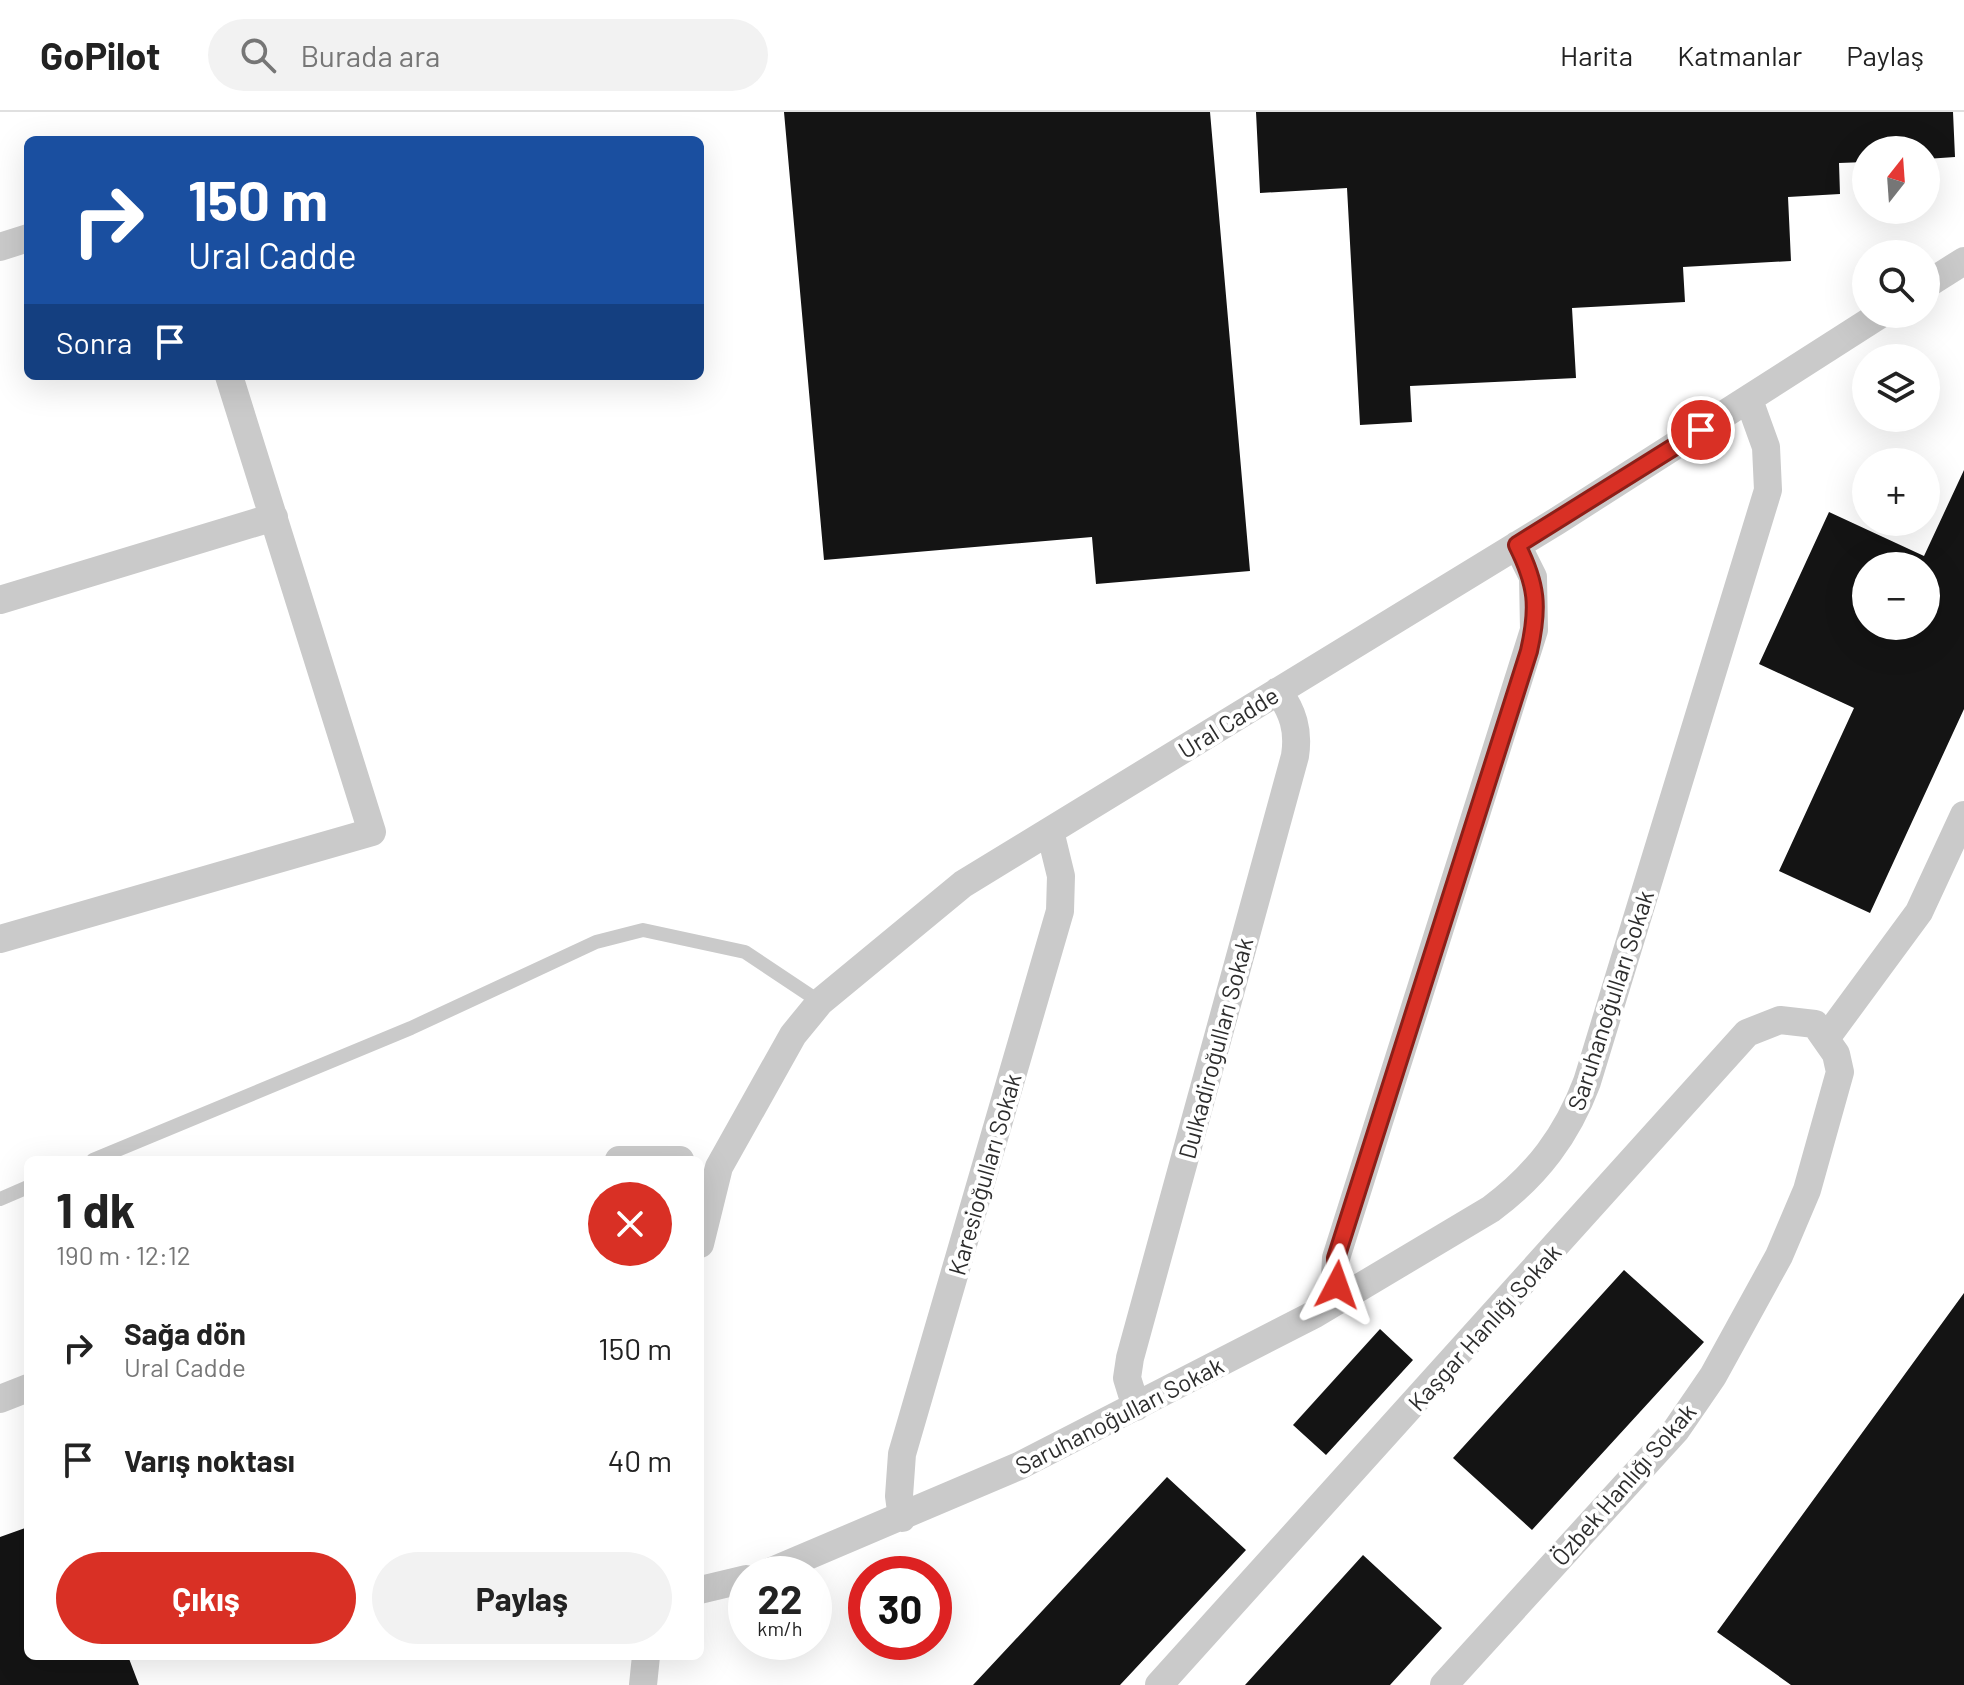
<!DOCTYPE html>
<html lang="tr">
<meta charset="utf-8">
<style>
:root{--surface:#fff;--page:#f2f2f2;--text:#222;--muted:#767676;--line:#e0e0e0;--accent:#d93025}
body{margin:0;font-family:Barlow,sans-serif;background:var(--page);color:var(--text);height:100vh;display:flex;flex-direction:column;font-size:30px;white-space:nowrap}
*{box-sizing:border-box;margin:0}
p{font-size:26px;color:var(--muted)}
.icon{flex:none;width:44px;height:44px;fill:none;stroke:currentColor;stroke-width:2;stroke-linecap:round;stroke-linejoin:round}
.map{position:relative;flex:1;overflow:hidden}
.sheet{position:absolute;left:24px;top:1044px;width:680px;height:504px;display:flex;flex-direction:column;background:var(--surface);border-radius:12px;box-shadow:0 8px 32px #0002}
.sheet>*{flex:none}
.top-card{position:absolute;left:24px;top:24px;width:680px;height:244px;border-radius:12px;box-shadow:0 8px 32px #0002;background:#1a4fa0;color:#fff;overflow:hidden}
.needle{width:52px;rotate:17deg}
.controls{position:absolute;left:1852px;top:24px;display:grid;gap:16px}
.controls a{display:grid;place-items:center;width:88px;height:88px;border-radius:50%;background:var(--surface);box-shadow:0 8px 32px #0002;font-size:40px}
.speed{position:absolute;left:728px;top:1444px;display:flex;gap:16px;font-size:40px;font-weight:700;text-align:center}
.speed>*{display:grid;place-content:center;width:104px;height:104px;border-radius:50%;background:var(--surface);box-shadow:0 8px 32px #0002;line-height:1}
.speed small{font-size:20px;font-weight:400}
.speed .limit{border:12px solid #d22;background:#fff;color:#111}
.pin{position:absolute;display:grid;place-items:center;width:68px;height:68px;color:#fff;margin:-34px;border:4px solid #fff;border-radius:50%;box-shadow:0 2px 8px #0007}
.me{position:absolute;width:88px;margin:-44px;rotate:4deg;stroke-linejoin:round;filter:drop-shadow(0 0 6px #0008)}
.turn{display:flex;align-items:center;gap:28px;height:168px;padding:0 32px;font-size:36px}
.turn .icon{width:104px;height:104px;stroke-width:2.5}
.turn b{display:block;font-size:56px;line-height:68px}
.then{display:flex;align-items:center;height:76px;padding:0 32px;background:#0003;gap:16px;font-size:30px}
.round{display:grid;place-items:center;flex:none;width:84px;height:84px;border-radius:42px;background:var(--page)}
.summary{display:flex;align-items:center;justify-content:space-between;height:136px;padding:0 32px}
h1{font-size:48px;font-weight:700;line-height:60px}
.cta{display:flex;gap:16px;margin-top:auto;padding:16px 32px}
.cta a{flex:1;height:92px;border-radius:48px;background:var(--accent);color:#fff;font-size:32px;font-weight:700;line-height:92px;text-align:center}
.cta a+a{background:var(--page);color:var(--text)}
ul{padding:0;list-style:none}
li{display:flex;align-items:center;gap:24px;height:112px;padding:0 32px}
li div{flex:1}
li b{display:block;font-size:30px}
li em{font-style:normal}
header{display:flex;align-items:center;gap:48px;box-sizing:border-box;height:112px;padding:0 40px;background:var(--surface);border-bottom:2px solid var(--line)}
header strong{font-size:38px}
nav{display:flex;gap:44px;margin-inline-start:auto;font-size:28px}
.search{width:560px;height:72px;background:var(--page);display:flex;align-items:center;gap:20px;box-sizing:border-box;padding:0 28px;border-radius:44px;color:var(--muted);font-size:30px}
.map>svg:first-child{display:block}
.building{fill:#141414;fill-rule:evenodd}
.lines{fill:none;stroke-linecap:round;stroke-linejoin:round}
.service{stroke:#cacaca;stroke-width:14}
.minor{stroke:#cacaca;stroke-width:28}
.route-casing{stroke:#8d1f18;stroke-width:20}
.route{stroke:#d93025;stroke-width:14}
.labels{text-anchor:middle;dominant-baseline:central;stroke-width:8;stroke-linejoin:round;paint-order:stroke}
.street-label{font-size:24px;fill:#2d2d2d;stroke:#fff}
</style>
<header>
<strong>GoPilot</strong>
<div class="search"><svg class="icon" aria-label="search" viewBox="0 0 24 24"><circle cx="10" cy="10" r="6"/><path d="M15 15l6 6"/></svg>Burada ara</div>
<nav><a>Harita</a><a>Katmanlar</a><a>Paylaş</a></nav>
</header>
<div class="map">
<svg width="1964" height="1573" viewBox="0 0 1964 1573">
<rect width="100%" height="100%" fill="#fff"/>
<!-- building -->
<path class="building" d="M784 0H1210L1250 459 1096 472 1092 425 824 448Z
M1256 0H1953L1955 45 1926 47V38H1866V50L1839 51 1840 82 1788 85 1791 149 1683 155 1685 190 1572 196 1576 266 1410 274 1412 310 1360 313 1347 76 1260 81Z
M1964 358V597L1870 801 1779 759 1854 596 1759 552 1829 400 1924 444ZM1866 454H1926V514H1866Z
M1624 1158 1704 1230 1532 1418 1453 1346Z
M1964 1181V1573H1791L1717 1520Z
M1380 1217 1413 1248 1326 1343 1293 1313Z
M1167 1365 1246 1438 1120 1573H973Z
M28 1415V1544H128L139 1573H0V1425Z
M1363 1443 1442 1516 1390 1573H1245Z"/>
<g class="lines">
<!-- service -->
<path class="service" d="M93 1048 411 916 596 830 643 818 745 840 820 890
M0 1087 28 1075"/>
<!-- minor -->
<path class="minor" d="M0 135 28 126
M1926 173 1964 149
M0 488 274 405
M0 827 372 720 229 264
M1827 925 1919 800 1964 703
M619 1048H680
M700 1132 719 1055 793 923 820 890 963 772 1557 409 1881 202
M1343 1185 1335 1165 1336 1146 1534 518 1533 465 1517 433
M0 1287 28 1276
M1136 1295 1127 1266 1130 1246 1295 644C1299 618 1293 600 1278 579
M902 1406 899 1384 902 1342 1060 799 1061 764 1050 719
M765 1462 1019 1354 1315 1202 1491 1097C1537 1063 1567 1023 1587 970L1768 378 1766 335 1749 288
M700 1478 746 1467
M643 1573 646 1544
M1159 1573 1747 921 1780 908 1815 912 1836 942 1840 960 1807 1078 1779 1144 1713 1264 1676 1318 1444 1573"/>
</g>
<g class="lines">
<!-- route casing -->
<g class="route-casing">
<path id="route" d="M1337 1173 1336 1146 1529 539C1539 495 1537 473 1517 433L1701 318"/>
</g>
<!-- route -->
<use href="#route" class="route"/>
</g>
<g class="labels">
<!-- street labels -->
<g class="street-label">
<text transform="translate(1228 610) rotate(-32)">Ural Cadde</text>
<text transform="translate(1610 888) rotate(-72)">Saruhanoğulları Sokak</text>
<text transform="translate(1215 936) rotate(-75)">Dulkadiroğulları Sokak</text>
<text transform="translate(984 1062) rotate(-74)">Karesioğulları Sokak</text>
<text transform="translate(1484 1215) rotate(-48)">Kaşgar Hanlığı Sokak</text>
<text transform="translate(1119 1303) rotate(-27)">Saruhanoğulları Sokak</text>
<text transform="translate(1623 1372) rotate(-49)">Özbek Hanlığı Sokak</text>
</g>
</g>
</svg>
<div class="controls">
<a><svg class="needle" viewBox="-14 -14 28 28"><path d="M0-13l5 13h-10z" fill="#e53935"/><path d="M0 13l5-13h-10z" fill="#767676"/></svg></a>
<a><svg class="icon" aria-label="search" viewBox="0 0 24 24"><circle cx="10" cy="10" r="6"/><path d="M15 15l6 6"/></svg></a>
<a><svg class="icon" aria-label="layers" viewBox="0 0 24 24"><path d="M12 4l9 5-9 5-9-5zM3 14l9 5 9-5"/></svg></a>
<a>+</a>
<a>−</a>
</div>
<div class="speed"><div>22<small>km/h</small></div><div class="limit">30</div></div>
<div class="pin" style="left:1701px;top:318px;background:#d93025"><svg class="icon" aria-label="arrive" viewBox="0 0 24 24"><path d="M6 21V4h12l-3 4 3 4H6"/></svg></div>
<svg class="me" style="left:1337px;top:1173px" viewBox="-20 -20 40 40"><path d="M0-17L14 15 0 8-14 15z" fill="#d93025" stroke="#fff" stroke-width="4"/></svg>
<div class="top-card">
<div class="turn"><svg class="icon" aria-label="right" viewBox="0 0 24 24"><path d="M7 20v-9h11M14 6l5 5-5 5"/></svg><div><b>150 m</b>Ural Cadde</div></div>
<div class="then">Sonra<svg class="icon" aria-label="arrive" viewBox="0 0 24 24"><path d="M6 21V4h12l-3 4 3 4H6"/></svg></div>
</div>
<section class="sheet">
<div class="summary"><div><h1>1 dk</h1><p>190 m · 12:12</p></div><a class="round" style="background:#d93025;color:#fff"><svg class="icon" aria-label="close" viewBox="0 0 24 24"><path d="M6 6l12 12M18 6L6 18"/></svg></a></div>
<ul>
<li><svg class="icon" aria-label="right" viewBox="0 0 24 24"><path d="M7 20v-9h11M14 6l5 5-5 5"/></svg><div><b>Sağa dön</b><p>Ural Cadde</p></div><em>150 m</em></li>
<li><svg class="icon" aria-label="arrive" viewBox="0 0 24 24"><path d="M6 21V4h12l-3 4 3 4H6"/></svg><div><b>Varış noktası</b></div><em>40 m</em></li>
</ul>
<div class="cta"><a>Çıkış</a><a>Paylaş</a></div>
</section>
</div>
